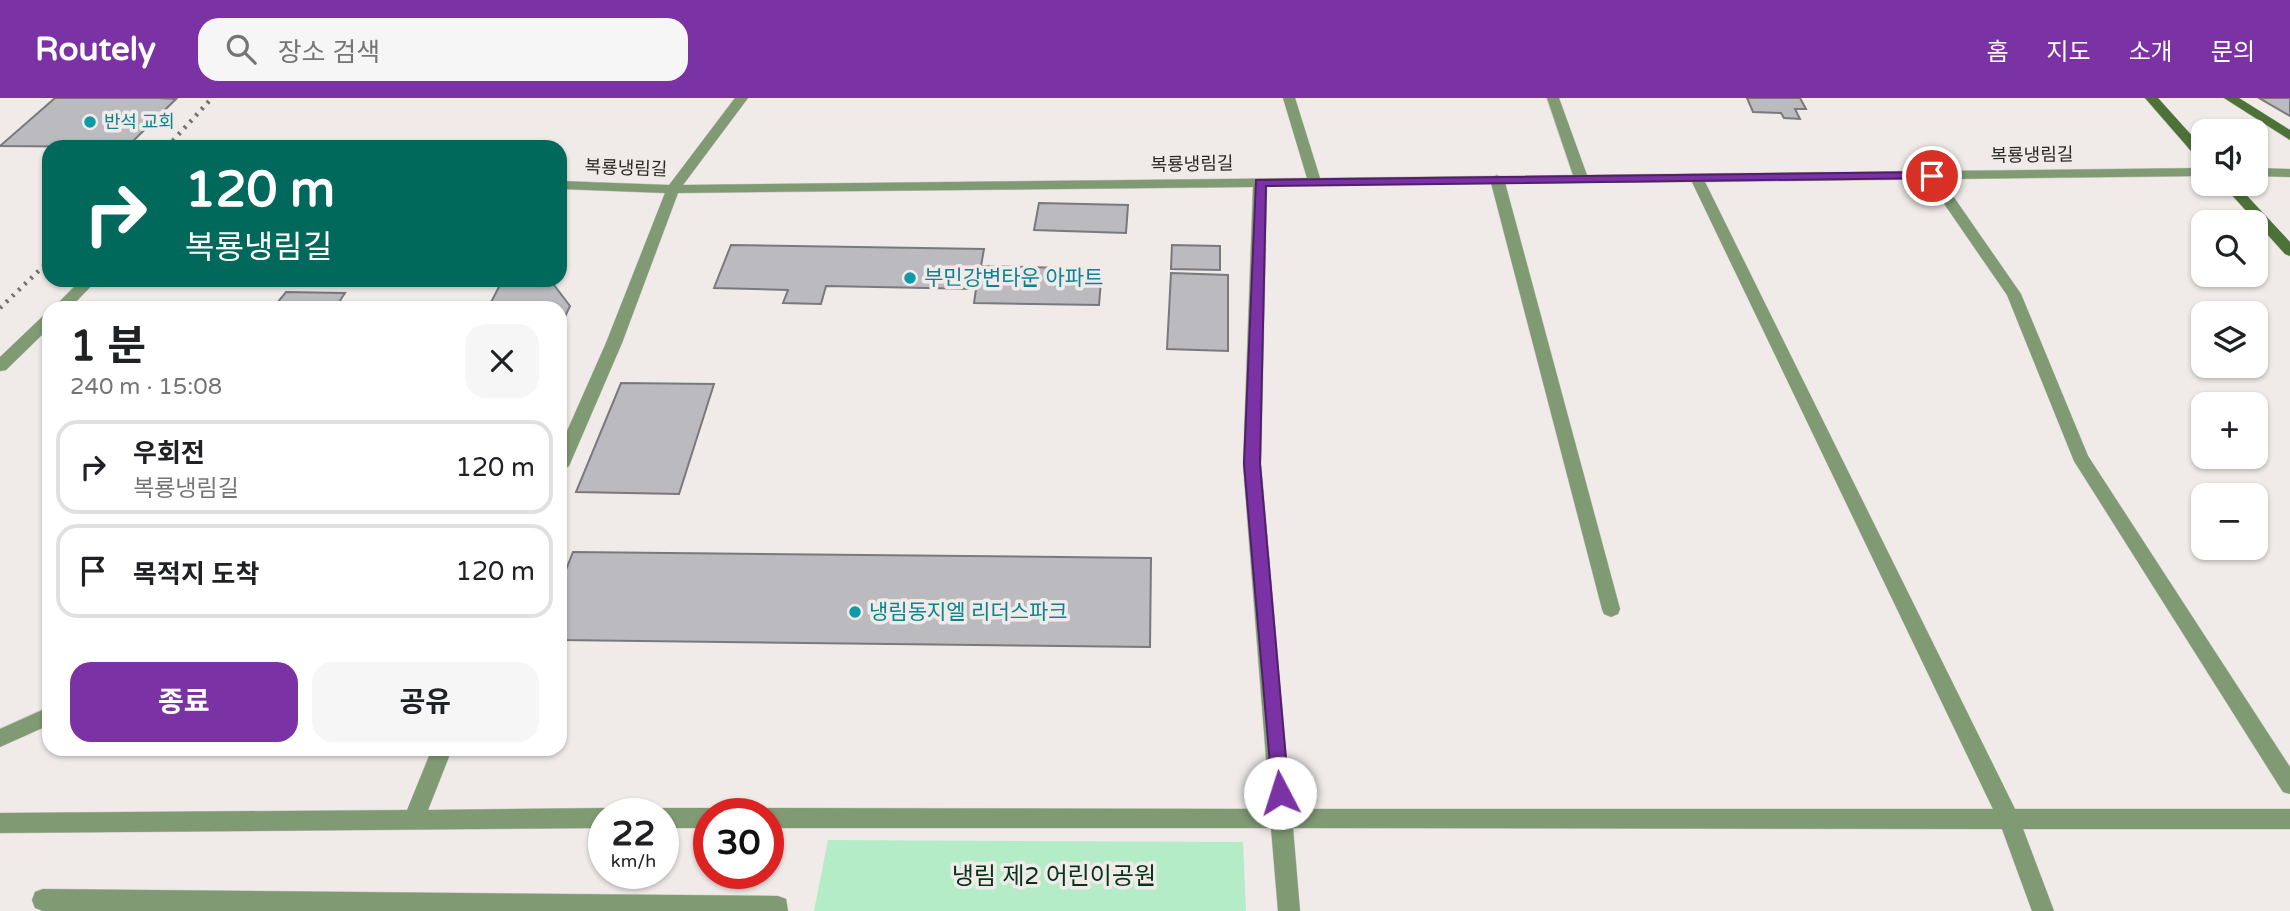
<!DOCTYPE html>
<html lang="ko">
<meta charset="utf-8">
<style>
:root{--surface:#fff;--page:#f6f6f6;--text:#202124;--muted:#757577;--line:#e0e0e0;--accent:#7b32a5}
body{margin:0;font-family:"Varela Round","Noto Sans KR",sans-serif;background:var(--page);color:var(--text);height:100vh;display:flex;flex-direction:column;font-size:26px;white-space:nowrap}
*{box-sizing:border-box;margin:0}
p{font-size:23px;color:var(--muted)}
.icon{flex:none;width:38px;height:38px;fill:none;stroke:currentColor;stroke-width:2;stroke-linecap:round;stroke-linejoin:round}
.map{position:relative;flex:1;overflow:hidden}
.sheet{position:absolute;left:42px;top:203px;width:525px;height:455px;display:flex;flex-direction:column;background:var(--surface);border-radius:21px;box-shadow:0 2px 5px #0004}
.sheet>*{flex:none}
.guide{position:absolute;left:42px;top:42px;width:525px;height:147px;border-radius:21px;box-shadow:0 2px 5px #0004;background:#00695c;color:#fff;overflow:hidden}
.fabs{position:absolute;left:2191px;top:21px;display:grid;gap:14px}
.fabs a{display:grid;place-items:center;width:77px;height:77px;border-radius:14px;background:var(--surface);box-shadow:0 2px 5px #0004;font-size:35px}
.speed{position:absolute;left:588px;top:700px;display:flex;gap:14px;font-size:35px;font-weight:700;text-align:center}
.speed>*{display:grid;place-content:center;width:91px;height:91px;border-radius:50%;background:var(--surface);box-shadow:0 2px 5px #0004;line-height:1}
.speed small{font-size:18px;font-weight:400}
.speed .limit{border:10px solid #d22;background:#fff;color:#111}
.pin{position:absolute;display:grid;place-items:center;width:60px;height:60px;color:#fff;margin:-30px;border:4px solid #fff;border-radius:50%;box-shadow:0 2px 7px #0007}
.me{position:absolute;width:77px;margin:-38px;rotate:355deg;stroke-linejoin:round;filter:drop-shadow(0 0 5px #0008)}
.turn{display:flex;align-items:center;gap:24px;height:147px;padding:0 28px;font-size:32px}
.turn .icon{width:91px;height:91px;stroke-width:2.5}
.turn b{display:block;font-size:49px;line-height:60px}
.round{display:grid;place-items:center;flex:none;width:74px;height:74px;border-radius:21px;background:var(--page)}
.overview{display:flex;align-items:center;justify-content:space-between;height:119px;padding:0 28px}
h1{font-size:42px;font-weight:700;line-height:52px}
.action{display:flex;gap:14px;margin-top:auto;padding:14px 28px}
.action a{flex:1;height:80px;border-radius:21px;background:var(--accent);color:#fff;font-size:28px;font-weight:700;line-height:80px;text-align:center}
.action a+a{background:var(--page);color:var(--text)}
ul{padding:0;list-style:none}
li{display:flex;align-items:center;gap:21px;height:94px;margin:0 14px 10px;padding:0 14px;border:4px solid var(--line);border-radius:21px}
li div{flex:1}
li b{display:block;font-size:26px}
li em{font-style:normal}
header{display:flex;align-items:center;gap:42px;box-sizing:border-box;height:98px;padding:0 35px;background:var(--accent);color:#fff}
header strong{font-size:33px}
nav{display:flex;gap:38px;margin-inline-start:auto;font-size:24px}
.search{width:490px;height:63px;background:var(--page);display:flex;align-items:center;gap:18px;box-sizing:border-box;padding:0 24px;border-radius:21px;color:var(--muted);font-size:26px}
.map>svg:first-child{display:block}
.green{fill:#b4ecc7}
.building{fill:#bbbbbf;stroke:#79797d;stroke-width:2}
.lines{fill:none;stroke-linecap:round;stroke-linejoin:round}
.lane-casing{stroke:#ccc8c6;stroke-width:1}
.street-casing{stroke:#ccc8c6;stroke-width:1}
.secondary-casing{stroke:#ccc8c6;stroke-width:1}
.lane{fill:#809b74;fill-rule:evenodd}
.street{fill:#809b74;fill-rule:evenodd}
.secondary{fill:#4d7238;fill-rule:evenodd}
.rail{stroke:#747170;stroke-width:4.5;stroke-dasharray:2.5 6;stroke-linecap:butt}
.route{fill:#7b32a5;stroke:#50206b;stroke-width:2}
.culture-dot{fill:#0f9aa8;stroke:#f0ebe9;stroke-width:2.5}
.labels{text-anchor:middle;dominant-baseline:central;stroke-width:7;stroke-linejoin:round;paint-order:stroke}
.far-culture-label{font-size:18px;fill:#0d838f;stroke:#f0ebe9;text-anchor:start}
.far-street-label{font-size:18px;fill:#2a2827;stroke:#f0ebe9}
.culture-label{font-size:21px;fill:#0d838f;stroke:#f0ebe9;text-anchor:start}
.near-park-label{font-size:24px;fill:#03331b;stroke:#f0ebe9}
</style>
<header>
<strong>Routely</strong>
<div class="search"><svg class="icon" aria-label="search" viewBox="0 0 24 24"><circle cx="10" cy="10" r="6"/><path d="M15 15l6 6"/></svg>장소 검색</div>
<nav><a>홈</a><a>지도</a><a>소개</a><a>문의</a></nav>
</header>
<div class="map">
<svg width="2290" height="813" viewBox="0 0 2290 813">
<rect width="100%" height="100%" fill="#f0ebe9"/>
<!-- green -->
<path class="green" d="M828 742 1243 744 1246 813H814Z"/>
<!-- building -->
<path class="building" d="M55 0H158L176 1 127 49 0 48Z
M1747 0H1800L1806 11H1795L1800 21 1784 20 1781 15 1753 14Z
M2259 0H2290V18Z
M1039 105 1128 107 1126 135 1034 132Z
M731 147 984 151 981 168 1102 171 1099 207 974 205 976 191 826 188 821 206 783 205 788 192 714 190Z
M1172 147 1220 148V172L1171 171Z
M1171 175 1228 177V253L1167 251Z
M551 183 570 208 560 229V210H488L501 185Z
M286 194 345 195 335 210H273Z
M621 285 714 286 679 396 576 394Z
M573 454 1151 460 1150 549 560 542V487Z"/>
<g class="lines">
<!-- lane casing -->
<g class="lane-casing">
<path id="lane" d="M1547 0H1559L1588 80 1586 83H1576L1574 80Z
M1932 74 1937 75 2021 196 2088 358 2290 669V696L2283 694 2074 363 2007 197 1925 78Z
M1497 77 1504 81 1620 511 1618 516 1611 519 1604 516 1602 511 1490 81Z
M43 791 778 798 786 801 788 813H43L35 810 32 802 35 794Z"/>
</g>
<!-- street casing -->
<g class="street-casing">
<path id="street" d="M735 0H748L683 87 1307 80 1283 0H1295L1320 80 2203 70V78L1705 84 2015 711H2290V731H2023L2054 813H2032L2002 731 1293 730 1300 813H1278L1271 730H768V716H759L768 710 1270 711 1243 366 1253 89 678 95 622 245 569 368 560 374V349L606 245 665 95 560 91V83L669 87ZM1692 84 1993 711H1291L1261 366 1267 88Z
M2256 70 2290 71V79L2256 78Z
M81 182H97L70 210H53Z
M49 216V230L6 272 0 273V259L44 217Z
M49 609V627L0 649V631Z
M432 651H452L428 712 604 710 613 716H604V730L0 735V715L407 712Z
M663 710H709L718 716H709V730H663V716H654Z"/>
</g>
<!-- secondary casing -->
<g class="secondary-casing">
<path id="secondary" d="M2145 0H2158L2203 50V62L2198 61Z
M2224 0H2239L2290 32V42Z
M2222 86H2236L2290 144V158L2285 156Z"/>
</g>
<!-- lane -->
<use href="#lane" class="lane"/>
<!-- street -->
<use href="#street" class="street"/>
<!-- secondary -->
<use href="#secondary" class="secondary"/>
<!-- rail -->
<path class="rail" d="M167 49 212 0
M0 210 49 163"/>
</g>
<!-- route -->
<path class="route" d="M1932 74 1939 78 1937 80 1266 88 1260 366 1289 695 1287 701 1280 704 1273 701 1244 366 1256 82Z"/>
<!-- markers -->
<g class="culture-dot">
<circle cx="90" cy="24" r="7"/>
<circle cx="910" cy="180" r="7"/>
<circle cx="855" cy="514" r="7"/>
</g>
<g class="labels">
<!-- far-culture labels -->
<g class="far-culture-label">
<text x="104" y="24">반석 교회</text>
</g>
<!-- far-street labels -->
<g class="far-street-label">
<text transform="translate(2032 57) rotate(-1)">복룡냉림길</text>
<text transform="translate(1192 66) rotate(-1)">복룡냉림길</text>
<text transform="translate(626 70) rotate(2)">복룡냉림길</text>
</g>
<!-- culture labels -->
<g class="culture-label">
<text x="924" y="180">부민강변타운 아파트</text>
<text x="869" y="514">냉림동지엘 리더스파크</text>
</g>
<!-- near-park labels -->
<g class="near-park-label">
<text x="1054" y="778">냉림 제2 어린이공원</text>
</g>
</g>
</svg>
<div class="fabs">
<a><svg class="icon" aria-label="sound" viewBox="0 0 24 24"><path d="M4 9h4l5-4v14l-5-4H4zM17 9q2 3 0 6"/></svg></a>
<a><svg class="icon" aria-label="search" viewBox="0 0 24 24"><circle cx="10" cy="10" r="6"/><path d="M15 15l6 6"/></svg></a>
<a><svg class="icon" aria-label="layers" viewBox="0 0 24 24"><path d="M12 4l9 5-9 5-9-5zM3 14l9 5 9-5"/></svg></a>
<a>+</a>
<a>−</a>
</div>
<div class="speed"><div>22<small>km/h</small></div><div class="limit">30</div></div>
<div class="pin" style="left:1932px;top:78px;background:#d93025"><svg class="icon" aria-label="arrive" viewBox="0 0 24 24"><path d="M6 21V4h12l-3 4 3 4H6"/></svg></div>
<svg class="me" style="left:1280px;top:695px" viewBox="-20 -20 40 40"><circle r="19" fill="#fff"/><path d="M0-13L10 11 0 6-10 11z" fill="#7b32a5"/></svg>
<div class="guide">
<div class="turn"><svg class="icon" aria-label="right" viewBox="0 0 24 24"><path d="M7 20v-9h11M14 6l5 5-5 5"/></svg><div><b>120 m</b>복룡냉림길</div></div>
</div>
<section class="sheet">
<div class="overview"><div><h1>1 분</h1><p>240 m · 15:08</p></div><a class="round"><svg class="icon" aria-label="close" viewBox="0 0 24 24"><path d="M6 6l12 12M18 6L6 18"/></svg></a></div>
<ul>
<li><svg class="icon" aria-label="right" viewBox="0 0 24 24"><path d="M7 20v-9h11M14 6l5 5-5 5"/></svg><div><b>우회전</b><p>복룡냉림길</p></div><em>120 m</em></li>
<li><svg class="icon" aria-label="arrive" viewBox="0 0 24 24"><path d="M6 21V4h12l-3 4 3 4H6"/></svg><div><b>목적지 도착</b></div><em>120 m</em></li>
</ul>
<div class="action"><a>종료</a><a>공유</a></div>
</section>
</div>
